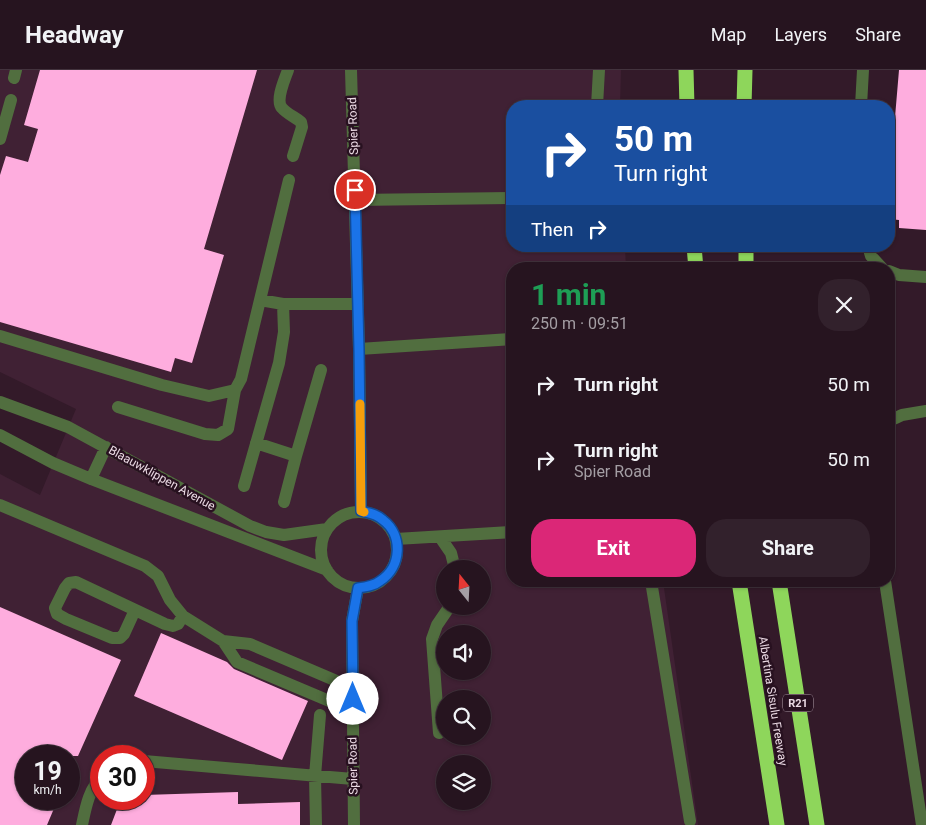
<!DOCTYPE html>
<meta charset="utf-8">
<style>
:root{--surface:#26141f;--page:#32212c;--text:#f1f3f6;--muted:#a49ea4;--line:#42333d;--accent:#db2777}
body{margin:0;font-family:Roboto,sans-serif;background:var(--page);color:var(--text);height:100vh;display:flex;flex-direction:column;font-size:19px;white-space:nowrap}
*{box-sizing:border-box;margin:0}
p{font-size:16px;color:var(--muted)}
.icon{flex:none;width:28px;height:28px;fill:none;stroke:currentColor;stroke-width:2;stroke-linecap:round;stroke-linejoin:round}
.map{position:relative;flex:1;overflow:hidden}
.panel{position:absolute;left:506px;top:192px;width:389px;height:325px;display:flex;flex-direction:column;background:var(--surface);border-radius:20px;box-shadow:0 1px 4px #0004,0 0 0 1px var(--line)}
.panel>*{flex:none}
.hud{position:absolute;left:506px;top:30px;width:389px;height:152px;border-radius:20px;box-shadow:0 1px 4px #0004,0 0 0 1px var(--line);background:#1a4fa0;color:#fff;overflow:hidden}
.needle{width:32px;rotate:342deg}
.fabs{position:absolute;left:436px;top:490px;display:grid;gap:10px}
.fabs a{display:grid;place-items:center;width:55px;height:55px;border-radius:50%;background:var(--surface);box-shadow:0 1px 4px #0004,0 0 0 1px var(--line);font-size:25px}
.speed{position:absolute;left:15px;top:675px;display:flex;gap:10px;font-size:25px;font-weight:700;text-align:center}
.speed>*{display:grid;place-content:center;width:65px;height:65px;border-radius:50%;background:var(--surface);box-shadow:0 1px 4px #0004,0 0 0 1px var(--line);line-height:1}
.speed small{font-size:12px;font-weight:400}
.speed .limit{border:8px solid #d22;background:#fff;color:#111}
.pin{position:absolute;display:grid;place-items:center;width:42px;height:42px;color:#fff;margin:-21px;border:2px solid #fff;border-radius:50%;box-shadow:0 1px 5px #0007}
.me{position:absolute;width:55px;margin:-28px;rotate:0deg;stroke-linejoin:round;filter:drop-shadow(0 0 4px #0008)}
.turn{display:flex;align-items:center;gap:18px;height:105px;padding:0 25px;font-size:22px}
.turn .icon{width:65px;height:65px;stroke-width:2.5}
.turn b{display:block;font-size:35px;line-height:42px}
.then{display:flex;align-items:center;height:48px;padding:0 25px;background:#0003;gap:10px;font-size:19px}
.round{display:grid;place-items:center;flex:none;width:52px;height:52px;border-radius:20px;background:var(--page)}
.headline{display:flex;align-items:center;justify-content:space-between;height:85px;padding:0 25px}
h1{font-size:30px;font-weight:700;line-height:38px;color:#1e9e55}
.primary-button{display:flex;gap:10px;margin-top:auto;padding:10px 25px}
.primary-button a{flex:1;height:58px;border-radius:20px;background:var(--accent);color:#fff;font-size:20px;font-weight:700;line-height:58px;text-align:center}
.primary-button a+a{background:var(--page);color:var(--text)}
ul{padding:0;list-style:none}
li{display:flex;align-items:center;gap:15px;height:75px;padding:0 25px}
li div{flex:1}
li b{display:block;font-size:19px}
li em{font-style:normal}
header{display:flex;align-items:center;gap:30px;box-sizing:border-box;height:70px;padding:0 25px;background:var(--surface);border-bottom:1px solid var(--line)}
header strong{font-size:24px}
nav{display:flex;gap:28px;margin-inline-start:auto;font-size:18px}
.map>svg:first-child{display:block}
.built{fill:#402134;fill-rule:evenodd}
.building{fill:#feadde}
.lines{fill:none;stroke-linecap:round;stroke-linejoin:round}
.minor{stroke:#516e3f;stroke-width:12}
.highway{stroke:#8ed65b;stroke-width:15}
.route-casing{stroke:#114b97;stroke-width:12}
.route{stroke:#1a73e8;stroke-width:9}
.slow{stroke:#f59e0b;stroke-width:9}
.labels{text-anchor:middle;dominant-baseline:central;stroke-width:5;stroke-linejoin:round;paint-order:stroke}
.shield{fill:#281120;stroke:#b09ea9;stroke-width:1}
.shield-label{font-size:11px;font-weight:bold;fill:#ebdae4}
.street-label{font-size:12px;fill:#ebdae4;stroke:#281120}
</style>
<header>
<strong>Headway</strong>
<nav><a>Map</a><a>Layers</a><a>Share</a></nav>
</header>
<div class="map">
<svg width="926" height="755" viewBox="0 0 926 755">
<rect width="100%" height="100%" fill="#331a29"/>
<!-- built -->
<path class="built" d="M0 0H621L620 36H512V176H625L626 199H512V511H663L698 755H0V404L40 425 76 339 0 302ZM445 499H482V536H445ZM445 564H482V601H445ZM445 629H482V666H445ZM26 686H69V729H26ZM101 686H144V729H101ZM445 694H482V731H445Z"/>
<!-- building -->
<path class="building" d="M40 0H257L204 179 224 185 192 293 175 288 171 302 0 252V105L6 86 28 92 38 59 24 55Z
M899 0H926V160L899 158V150L889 149V118Z
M0 537 121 590 78 686H26V729H58L47 755H0Z
M161 563 227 592 234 599 308 631 282 690 134 626Z
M238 722V734L300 732V755H111L119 734H134V729H144V725Z"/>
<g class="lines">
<!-- minor -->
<path class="minor" d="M288 0C285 9 275 30 282 38 287 44 295 47 301 52L302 57 293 86
M351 0 359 279 361 441
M14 8 16 0
M597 36 599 0
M861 36 863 0
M0 69 11 30
M355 130 512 128
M868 176 871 186 883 199
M889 201 899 205 926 207
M260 230 289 110
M0 266 162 315 209 326 235 320 241 309 260 230 283 234H358
M359 279 512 269
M0 332 68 357 250 456 266 462 284 465 327 459
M118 337 205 364 218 365 228 359 235 320
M889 351 902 345 926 341
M0 365 53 393 91 409 327 500
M256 373 296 386 284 432
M296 386 321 300
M91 409 106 377
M244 416 279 293 284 262 283 234
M0 435 145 496 158 506 170 530 183 546 223 571 237 592 353 641
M321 480a38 38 0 1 1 76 0a38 38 0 1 1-76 0Z
M440 467 451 483 455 499
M396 469 512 462
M651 511 690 751
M885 511 922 755
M135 540 124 564 120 568H112L66 549 57 544 55 538 65 518 69 513 76 512 165 554 173 556 178 554 183 546
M223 571 250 574 353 618
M439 663 432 569 437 555 450 536
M144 691 353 709
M82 755C85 741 89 717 101 709
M316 755 315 706 320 645
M354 755 352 551 358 518"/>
<!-- highway -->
<path class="highway" d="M686 0 687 36
M744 36 745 0
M694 176 696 199
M746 176V199
M739 511 777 755
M779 511 817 755"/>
</g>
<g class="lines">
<!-- route casing -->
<g class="route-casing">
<path id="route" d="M353 629 352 551 358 518C366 517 374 516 380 511 402 497 403 465 383 450 377 444 369 443 361 441L359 280 355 120"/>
</g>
<!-- route -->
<use href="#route" class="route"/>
<!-- slow -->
<path class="slow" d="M360 334 361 441 364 442"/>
</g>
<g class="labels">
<!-- shield labels -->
<rect class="shield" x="783" y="624.5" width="30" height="17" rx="4"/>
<g class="shield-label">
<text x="798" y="633">R21</text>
</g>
<!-- street labels -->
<g class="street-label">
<text transform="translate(353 56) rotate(-92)">Spier Road</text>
<text transform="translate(162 408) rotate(29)">Blaauwklippen Avenue</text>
<text transform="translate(773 631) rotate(81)">Albertina Sisulu Freeway</text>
<text transform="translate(353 696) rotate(-91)">Spier Road</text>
</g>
</g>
</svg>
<div class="fabs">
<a><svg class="needle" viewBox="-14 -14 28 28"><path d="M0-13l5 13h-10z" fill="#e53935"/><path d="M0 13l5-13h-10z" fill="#a49ea4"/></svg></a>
<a><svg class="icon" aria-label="sound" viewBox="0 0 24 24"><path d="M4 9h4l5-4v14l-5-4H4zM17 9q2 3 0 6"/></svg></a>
<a><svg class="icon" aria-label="search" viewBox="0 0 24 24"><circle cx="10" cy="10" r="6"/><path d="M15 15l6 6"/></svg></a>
<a><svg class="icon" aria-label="layers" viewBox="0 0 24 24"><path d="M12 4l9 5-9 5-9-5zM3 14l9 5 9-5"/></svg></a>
</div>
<div class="speed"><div>19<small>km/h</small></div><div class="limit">30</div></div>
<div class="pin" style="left:355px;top:120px;background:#d93025"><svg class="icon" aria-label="arrive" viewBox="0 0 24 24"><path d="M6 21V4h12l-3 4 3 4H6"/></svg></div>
<svg class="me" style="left:353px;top:629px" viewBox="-20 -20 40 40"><circle r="19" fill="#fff"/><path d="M0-13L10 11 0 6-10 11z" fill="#1a73e8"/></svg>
<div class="hud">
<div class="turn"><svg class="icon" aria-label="right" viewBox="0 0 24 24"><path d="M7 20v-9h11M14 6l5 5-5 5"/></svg><div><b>50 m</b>Turn right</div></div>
<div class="then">Then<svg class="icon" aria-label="right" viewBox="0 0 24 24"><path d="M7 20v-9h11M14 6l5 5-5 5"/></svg></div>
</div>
<section class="panel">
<div class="headline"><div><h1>1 min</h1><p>250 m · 09:51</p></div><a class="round"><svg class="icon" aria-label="close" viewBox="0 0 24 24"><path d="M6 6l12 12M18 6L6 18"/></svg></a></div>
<ul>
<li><svg class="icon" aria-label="right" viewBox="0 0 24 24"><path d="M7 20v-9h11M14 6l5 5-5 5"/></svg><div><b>Turn right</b></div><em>50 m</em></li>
<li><svg class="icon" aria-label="right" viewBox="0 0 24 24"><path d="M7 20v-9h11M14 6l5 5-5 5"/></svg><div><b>Turn right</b><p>Spier Road</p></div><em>50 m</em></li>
</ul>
<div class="primary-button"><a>Exit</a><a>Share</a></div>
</section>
</div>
